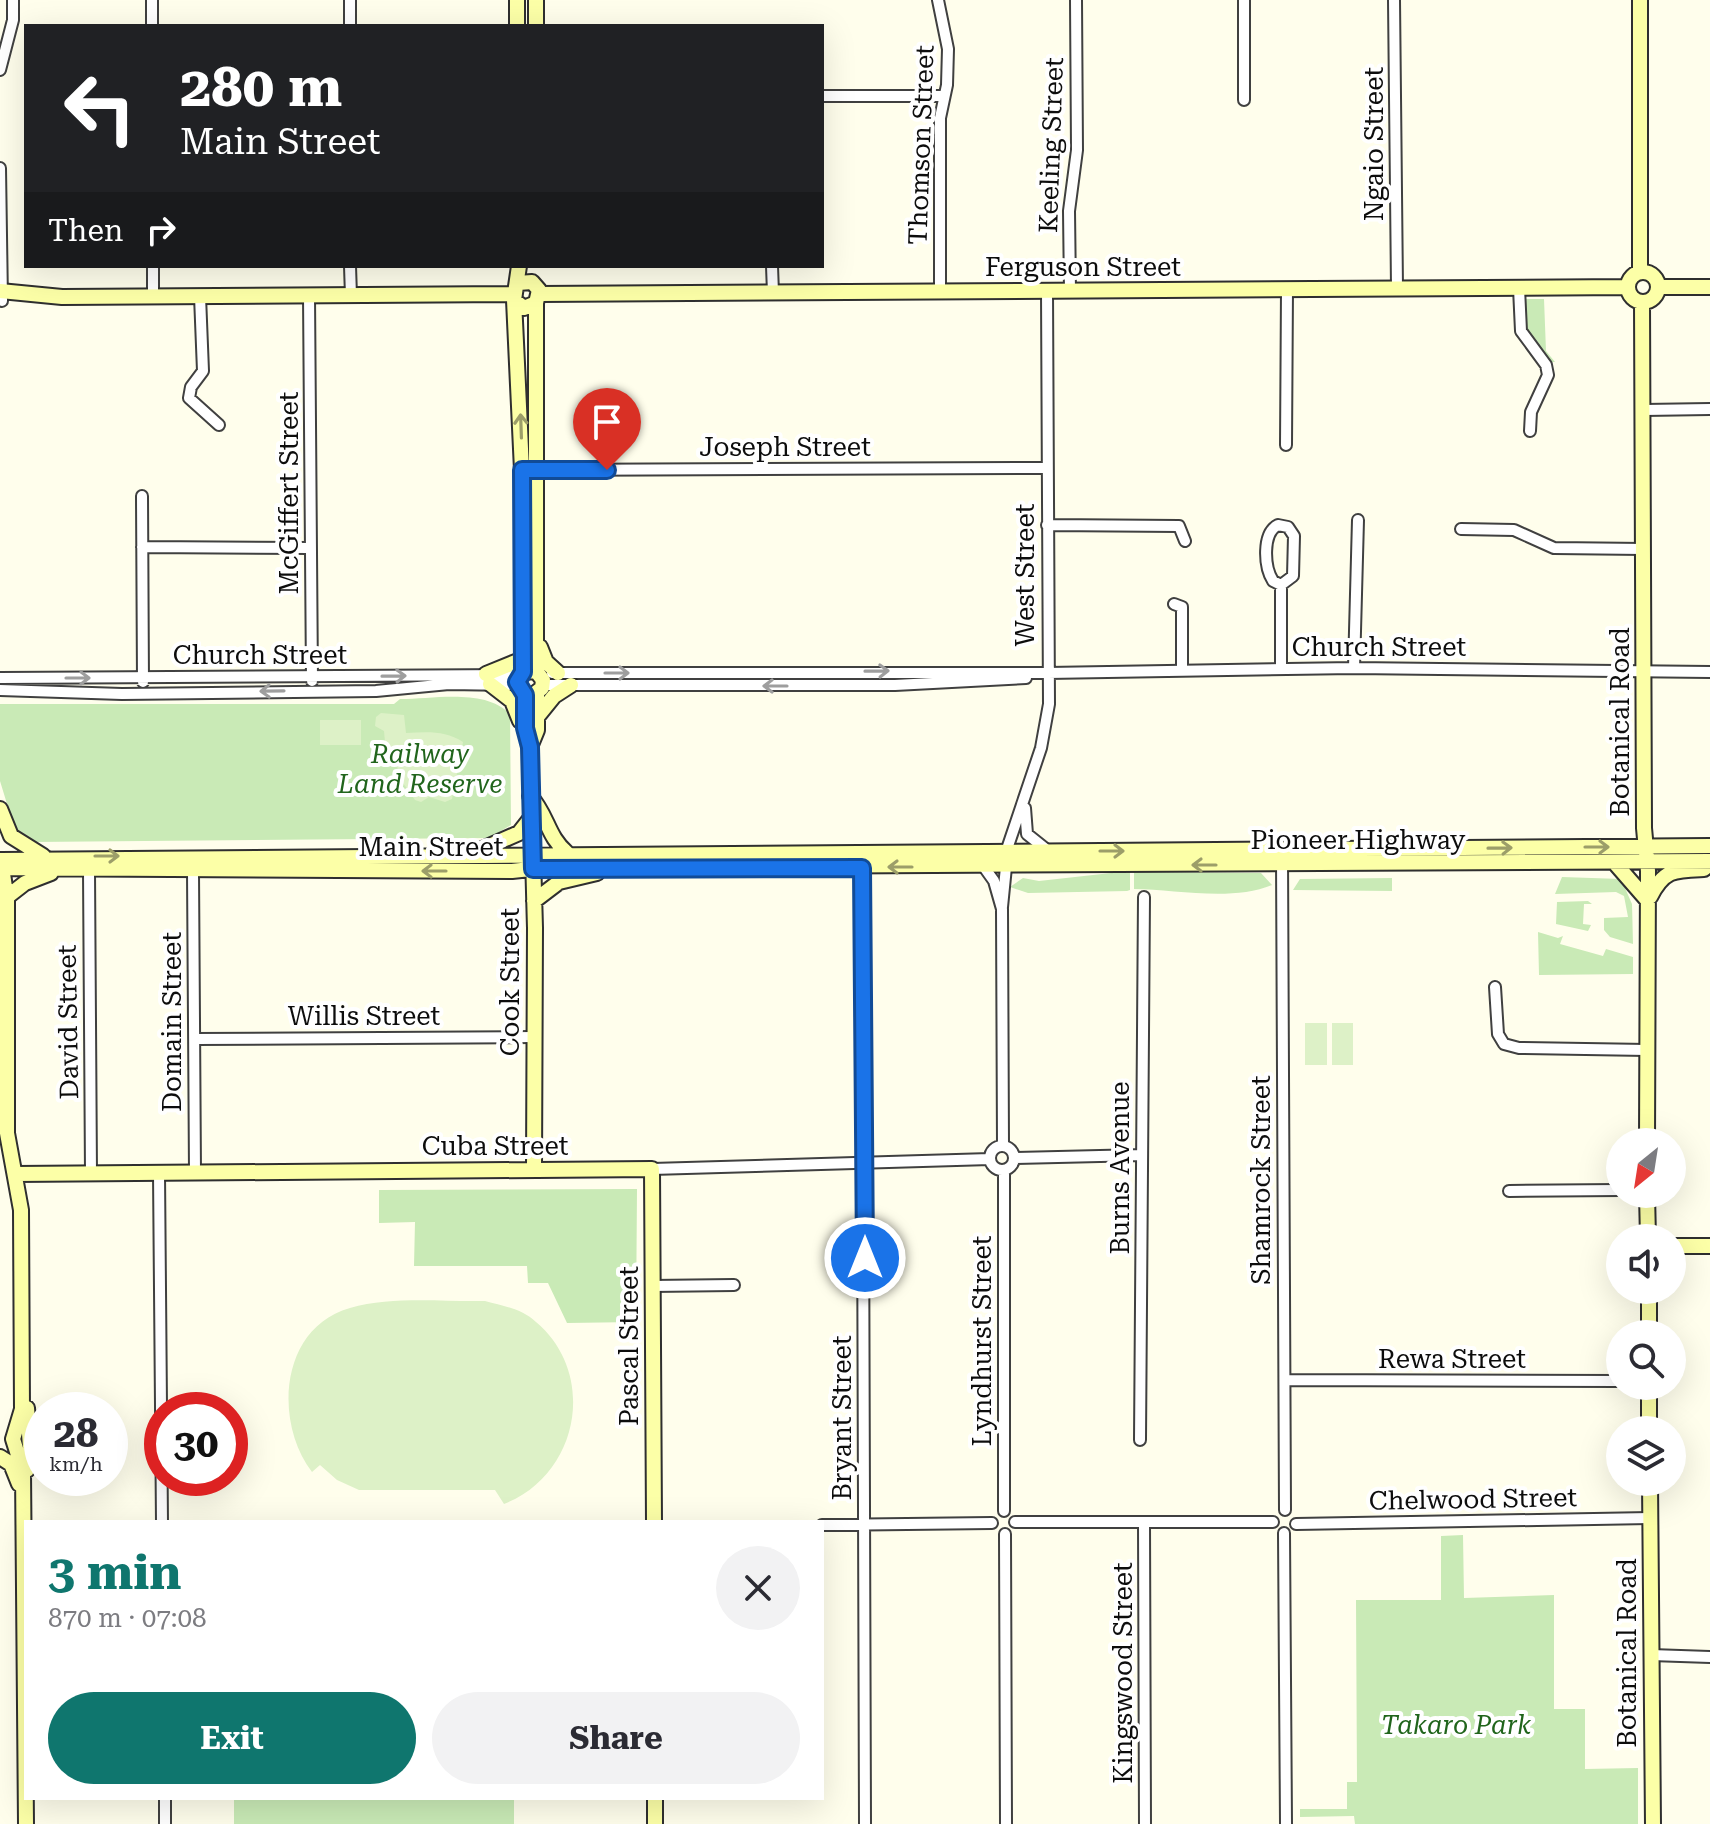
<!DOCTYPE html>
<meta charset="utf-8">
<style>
:root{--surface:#fff;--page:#f2f2f3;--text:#2b2b33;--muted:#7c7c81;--accent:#0f766e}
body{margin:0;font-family:"Roboto Serif",serif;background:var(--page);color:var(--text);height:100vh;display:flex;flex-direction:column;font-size:30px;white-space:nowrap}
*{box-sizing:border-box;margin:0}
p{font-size:26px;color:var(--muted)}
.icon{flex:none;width:44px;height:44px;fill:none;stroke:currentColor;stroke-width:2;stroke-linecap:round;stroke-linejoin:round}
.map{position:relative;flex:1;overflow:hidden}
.drawer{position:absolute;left:24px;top:1520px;width:800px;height:280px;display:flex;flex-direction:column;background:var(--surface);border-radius:0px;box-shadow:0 8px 32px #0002}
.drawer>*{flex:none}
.top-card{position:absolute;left:24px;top:24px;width:800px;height:244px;border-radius:0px;box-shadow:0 8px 32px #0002;background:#202124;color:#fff;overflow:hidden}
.needle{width:52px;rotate:210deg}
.fabs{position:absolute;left:1606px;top:1128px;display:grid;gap:16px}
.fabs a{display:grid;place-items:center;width:80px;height:80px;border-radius:50%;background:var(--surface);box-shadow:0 8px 32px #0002;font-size:40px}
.speed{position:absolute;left:24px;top:1392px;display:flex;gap:16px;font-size:40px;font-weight:700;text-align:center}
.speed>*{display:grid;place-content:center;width:104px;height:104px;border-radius:50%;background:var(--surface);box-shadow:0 8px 32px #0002;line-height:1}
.speed small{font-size:20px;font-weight:400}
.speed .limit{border:12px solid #d22;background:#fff;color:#111}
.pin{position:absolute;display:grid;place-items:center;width:68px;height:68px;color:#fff;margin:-82px -34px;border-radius:50% 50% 50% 0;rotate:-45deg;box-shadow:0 0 8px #0007}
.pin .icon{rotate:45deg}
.me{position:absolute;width:88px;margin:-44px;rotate:0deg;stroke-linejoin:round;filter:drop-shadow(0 0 6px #0008)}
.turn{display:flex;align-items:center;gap:28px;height:168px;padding:0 24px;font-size:36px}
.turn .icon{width:104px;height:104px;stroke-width:2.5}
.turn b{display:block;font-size:56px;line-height:68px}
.then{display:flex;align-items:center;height:76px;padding:0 24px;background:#0003;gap:16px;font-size:30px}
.round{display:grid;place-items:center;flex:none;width:84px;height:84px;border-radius:42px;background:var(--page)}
.overview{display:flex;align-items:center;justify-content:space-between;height:136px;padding:0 24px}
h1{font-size:48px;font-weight:700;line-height:60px;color:var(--accent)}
.primary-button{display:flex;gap:16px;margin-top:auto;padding:16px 24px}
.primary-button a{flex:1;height:92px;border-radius:48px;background:var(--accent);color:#fff;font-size:32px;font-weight:700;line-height:92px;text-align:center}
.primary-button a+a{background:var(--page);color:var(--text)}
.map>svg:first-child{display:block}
.green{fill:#c9eab6}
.pitch{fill:#ddf1c7}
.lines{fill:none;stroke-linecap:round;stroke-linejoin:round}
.street-casing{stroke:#404040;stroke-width:14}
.secondary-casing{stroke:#2f2f2f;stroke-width:18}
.street{stroke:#fff;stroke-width:10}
.secondary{stroke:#fcffa7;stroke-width:14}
.oneway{stroke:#9c9e69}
.oneway2{stroke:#9e9e9e}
.route-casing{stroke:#114b97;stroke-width:20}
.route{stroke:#1a73e8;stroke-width:14}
.labels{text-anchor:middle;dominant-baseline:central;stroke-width:8;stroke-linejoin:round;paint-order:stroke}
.street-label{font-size:26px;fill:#0d0d0d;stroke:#fff}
.park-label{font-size:26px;font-style:italic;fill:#21651c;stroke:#fff}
</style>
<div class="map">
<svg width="1710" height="1824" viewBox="0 0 1710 1824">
<rect width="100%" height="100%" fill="#fffeec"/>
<!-- green -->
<path class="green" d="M1524 299H1544L1546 351 1555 362H1548L1526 333Z
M400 699C434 699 485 688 510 714L511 825 489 838 33 842 15 830 0 781V704H394Z
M1120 872H1130V890L1127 891 1028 893 1010 887 1023 878 1039 881Z
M1134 872 1261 873 1272 885C1231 902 1174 889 1134 889Z
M1562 877 1621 879 1632 904 1633 944 1610 937 1604 930V918L1628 917 1624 896 1616 892 1555 894Z
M1392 878V891L1293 890 1300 879Z
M1588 901 1592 904H1584L1583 924 1591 925 1588 931 1556 924 1557 902Z
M1538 932 1558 938 1563 936 1560 944 1603 956 1606 949 1633 957V974L1539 975Z
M637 1189 636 1322 567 1323 548 1283H528L527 1266H414L415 1222 379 1223V1190Z
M1463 1535 1464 1598 1554 1595V1709H1585V1769L1638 1768V1824H1355L1354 1816 1300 1817V1809H1347V1782H1357L1356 1600H1441V1536Z
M234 1798H514V1824H234Z"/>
<!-- pitch -->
<path class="pitch" d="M381 713 404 715 406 733C427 732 445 730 463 742L452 799 445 802 429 797 421 802 415 800 398 776 397 760 385 742 384 731 375 726 376 717Z
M320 720H361V745H320Z
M1305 1023H1327V1065H1305Z
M1332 1023H1353V1065H1332Z
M485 1301C504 1306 522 1309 536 1322 598 1374 579 1475 504 1504L495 1490H359L337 1480 320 1465 312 1472C274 1423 279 1328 350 1308 392 1296 442 1302 485 1301Z"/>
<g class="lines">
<!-- street casing -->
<g class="street-casing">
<path id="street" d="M152 0V26
M350 0V26
M938 0 948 49 947 85 940 118V292
M1394 0 1397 288
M0 70 13 20V0
M822 96H944
M1244 100V0
M0 168 2 301
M153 266V296
M350 266 351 296
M772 266 773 293
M1519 288 1521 331 1546 365 1548 375 1531 412 1530 431
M1070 291 1069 211 1077 150 1076 0
M309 295 312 681
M200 296 203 371 191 387 189 398 219 425
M1644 410 1710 409
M1286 445 1287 289
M532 470 1047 468
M142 496 143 682
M1047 525 1179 526 1185 541
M1278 525 1288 527 1294 536 1293 576 1281 585 1273 581C1264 567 1262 533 1278 525Z
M1461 529 1514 530 1554 548 1644 549
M142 547 311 548
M1281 585V668
M1174 604 1182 607V670
M1354 668 1358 520
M552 673H1048L1354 668 1710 672
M0 678 519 675
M543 685H895L1026 678
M0 690 122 694 376 691 449 684 517 685
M1025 808 1027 834 1047 850
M1006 852 1041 748 1049 704 1047 291
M1282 856 1285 1510
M984 867 994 881 1002 909 1003 1146
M862 868 865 1824
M89 871 91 1173
M193 872 195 1172
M1002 907 1006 867
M1495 987 1498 1034 1504 1044 1519 1048 1647 1050
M195 1039 533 1037
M990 1158a12 12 0 1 1 24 0a12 12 0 1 1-24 0Z
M1014 1158 1142 1155
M652 1169 990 1159
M1004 1170V1511
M159 1173 162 1522
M1509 1191 1620 1190
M652 1286 734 1285
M1285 1380 1620 1381
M1140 1440 1144 897
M1015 1522H1273
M1144 1522 1145 1824
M1296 1524 1650 1518
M822 1525 992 1523
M1284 1533 1286 1824
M1005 1534 1006 1824
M1651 1655 1710 1657
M165 1798V1824"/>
</g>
<!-- secondary casing -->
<g class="secondary-casing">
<path id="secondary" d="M517 0V26
M536 0V26
M519 266 514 300 524 308 536 303
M1628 287a15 15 0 1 1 30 0a15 15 0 1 1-30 0Z
M1640 272V0
M518 283 532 282 539 290 536 303V671
M1658 287H1710
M0 291 62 297 513 294
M540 294 1628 287
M514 300 522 470 523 672
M1642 302 1644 828 1648 871 1647 1142
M540 647 546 662 558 673
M486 674 523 659
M490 684 512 701 520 721
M525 695H533L542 688 543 680 536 671 523 672 517 682 525 695V728L530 747 535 928 534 1169
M537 717 554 696 571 685
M530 747 537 730V694
M530 796C548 816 547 836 567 853
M0 809 11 836 43 856
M478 851 519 833 530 819
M1 860 1710 846
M1 860 7 901V1133L21 1210 22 1409 13 1439
M1614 862 1648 901
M3 868 512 871 549 867 1710 861
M7 897 25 883 51 873
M1650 897C1664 869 1675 870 1704 869
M534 901 559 882 597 873
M16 1174 652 1169 654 1522
M1647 1194 1648 1238
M1672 1246H1710
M1649 1290V1334
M1649 1386V1430
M27 1408 31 1459 27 1470
M13 1439 23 1471 26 1824
M0 1457 11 1464 19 1484
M1650 1482 1653 1824
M655 1798V1824"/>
</g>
<!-- street -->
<use href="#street" class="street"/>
<!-- secondary -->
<use href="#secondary" class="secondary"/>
</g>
<!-- one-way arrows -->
<defs><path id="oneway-shaft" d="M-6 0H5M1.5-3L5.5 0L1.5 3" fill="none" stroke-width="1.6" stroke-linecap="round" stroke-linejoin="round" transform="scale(2)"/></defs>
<g class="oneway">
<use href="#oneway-shaft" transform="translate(521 426) rotate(-92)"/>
<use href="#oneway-shaft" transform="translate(1597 847)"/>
<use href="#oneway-shaft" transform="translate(1500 848) rotate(-1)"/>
<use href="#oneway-shaft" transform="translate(1112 851)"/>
<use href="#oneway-shaft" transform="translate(107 856)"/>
<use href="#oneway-shaft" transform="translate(1204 865) rotate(180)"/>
<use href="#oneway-shaft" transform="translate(900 867) rotate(180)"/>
<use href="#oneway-shaft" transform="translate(434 871) rotate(180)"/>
</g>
<g class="oneway2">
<use href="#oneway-shaft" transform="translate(877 671) rotate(-1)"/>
<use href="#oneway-shaft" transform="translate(617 673)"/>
<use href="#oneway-shaft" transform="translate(394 676) rotate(-1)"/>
<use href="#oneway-shaft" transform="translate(78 678)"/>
<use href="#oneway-shaft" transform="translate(775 686) rotate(180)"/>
<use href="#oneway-shaft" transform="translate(272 691) rotate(179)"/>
</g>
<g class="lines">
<!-- route casing -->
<g class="route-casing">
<path id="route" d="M607 470H522L523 672 517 682 525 695V728L530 747 533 869 862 868 865 1258"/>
</g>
<!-- route -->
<use href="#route" class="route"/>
</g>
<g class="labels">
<!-- street labels -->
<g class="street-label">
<text transform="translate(1374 144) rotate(-90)">Ngaio Street</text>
<text transform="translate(921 145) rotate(-88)">Thomson Street</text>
<text transform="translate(1051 145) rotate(-88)">Keeling Street</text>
<text x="1083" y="267">Ferguson Street</text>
<text x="785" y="447">Joseph Street</text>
<text transform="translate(289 493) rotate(-90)">McGiffert Street</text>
<text transform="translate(1025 575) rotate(-90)">West Street</text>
<text x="1379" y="647">Church Street</text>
<text x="260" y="655">Church Street</text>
<text transform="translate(1620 722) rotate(-90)">Botanical Road</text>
<text x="1358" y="840">Pioneer Highway</text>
<text x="431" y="847">Main Street</text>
<text transform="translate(510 982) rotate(-90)">Cook Street</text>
<text x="364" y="1016">Willis Street</text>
<text transform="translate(68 1022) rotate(-91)">David Street</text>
<text transform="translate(172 1022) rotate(-90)">Domain Street</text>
<text x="495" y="1146">Cuba Street</text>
<text transform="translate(1120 1168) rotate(-90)">Burns Avenue</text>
<text transform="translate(1261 1180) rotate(-90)">Shamrock Street</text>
<text transform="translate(982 1341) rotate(-90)">Lyndhurst Street</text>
<text transform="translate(629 1346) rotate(-90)">Pascal Street</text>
<text x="1452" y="1359">Rewa Street</text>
<text transform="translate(842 1418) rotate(-90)">Bryant Street</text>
<text transform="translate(1473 1499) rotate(-1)">Chelwood Street</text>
<text transform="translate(1627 1653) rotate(-90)">Botanical Road</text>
<text transform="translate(1123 1673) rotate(-90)">Kingswood Street</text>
</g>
<!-- park labels -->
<g class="park-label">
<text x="420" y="754">Railway<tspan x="420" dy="30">Land Reserve</tspan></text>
<text x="1456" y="1725">Takaro Park</text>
</g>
</g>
</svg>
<div class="fabs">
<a><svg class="needle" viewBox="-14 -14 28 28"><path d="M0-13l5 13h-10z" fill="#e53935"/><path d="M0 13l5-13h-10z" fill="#7c7c81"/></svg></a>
<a><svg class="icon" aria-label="sound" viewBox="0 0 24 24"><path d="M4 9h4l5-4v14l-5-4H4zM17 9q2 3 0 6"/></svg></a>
<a><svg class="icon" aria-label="search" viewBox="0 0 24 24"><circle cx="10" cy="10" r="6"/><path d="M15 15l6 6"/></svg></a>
<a><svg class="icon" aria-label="layers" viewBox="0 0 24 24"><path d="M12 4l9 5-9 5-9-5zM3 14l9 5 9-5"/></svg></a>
</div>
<div class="speed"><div>28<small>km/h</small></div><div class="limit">30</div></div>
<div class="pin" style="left:607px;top:470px;background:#d93025"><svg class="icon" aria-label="arrive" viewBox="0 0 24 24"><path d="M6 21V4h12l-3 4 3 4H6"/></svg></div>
<svg class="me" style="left:865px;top:1258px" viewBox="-20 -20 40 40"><circle r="17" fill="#1a73e8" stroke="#fff" stroke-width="3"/><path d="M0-11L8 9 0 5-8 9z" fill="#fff"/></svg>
<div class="top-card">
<div class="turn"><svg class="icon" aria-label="left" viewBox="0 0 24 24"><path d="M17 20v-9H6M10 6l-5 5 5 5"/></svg><div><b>280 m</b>Main Street</div></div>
<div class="then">Then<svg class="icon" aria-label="right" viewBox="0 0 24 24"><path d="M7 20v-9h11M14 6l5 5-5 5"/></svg></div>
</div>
<section class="drawer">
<div class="overview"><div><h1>3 min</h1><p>870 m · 07:08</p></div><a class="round"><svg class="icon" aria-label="close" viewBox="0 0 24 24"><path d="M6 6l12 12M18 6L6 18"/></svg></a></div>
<div class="primary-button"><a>Exit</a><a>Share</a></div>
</section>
</div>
